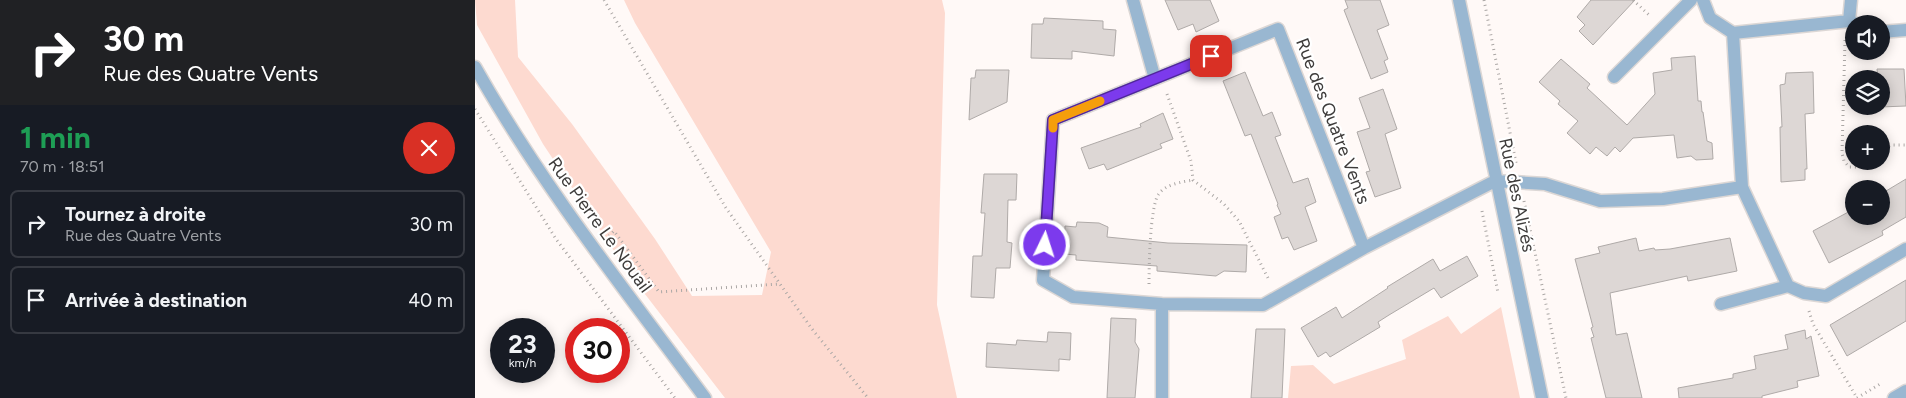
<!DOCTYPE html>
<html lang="fr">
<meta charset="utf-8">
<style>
:root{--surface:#171b24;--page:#20242c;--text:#f1f3f6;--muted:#9ea1a6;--line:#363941}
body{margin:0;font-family:Figtree,sans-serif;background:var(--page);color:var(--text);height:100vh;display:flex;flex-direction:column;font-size:19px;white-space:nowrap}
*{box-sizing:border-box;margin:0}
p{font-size:16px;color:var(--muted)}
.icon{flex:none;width:28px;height:28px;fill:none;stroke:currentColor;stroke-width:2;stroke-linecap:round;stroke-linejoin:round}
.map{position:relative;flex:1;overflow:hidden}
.panel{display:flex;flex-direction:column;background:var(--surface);width:475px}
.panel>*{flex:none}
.hud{background:#202124;color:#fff;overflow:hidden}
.tools{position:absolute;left:1370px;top:15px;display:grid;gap:10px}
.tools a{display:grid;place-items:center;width:45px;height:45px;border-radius:50%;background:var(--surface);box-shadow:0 2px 12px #0003;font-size:25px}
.speed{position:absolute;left:15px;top:318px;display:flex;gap:10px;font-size:25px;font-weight:700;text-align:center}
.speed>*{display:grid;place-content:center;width:65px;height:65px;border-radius:50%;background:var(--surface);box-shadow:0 2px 12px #0003;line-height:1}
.speed small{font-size:12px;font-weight:400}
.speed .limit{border:8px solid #d22;background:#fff;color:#111}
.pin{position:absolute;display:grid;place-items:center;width:42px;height:42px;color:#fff;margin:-21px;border-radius:10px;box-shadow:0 2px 8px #0006}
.me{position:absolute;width:55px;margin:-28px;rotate:4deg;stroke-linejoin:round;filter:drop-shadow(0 0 4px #0008)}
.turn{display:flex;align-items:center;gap:18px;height:105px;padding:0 20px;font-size:22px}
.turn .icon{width:65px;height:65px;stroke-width:2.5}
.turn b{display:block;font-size:35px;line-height:42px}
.round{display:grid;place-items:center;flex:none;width:52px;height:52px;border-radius:26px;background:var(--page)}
.headline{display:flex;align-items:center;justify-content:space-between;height:85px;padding:0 20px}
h1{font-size:30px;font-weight:700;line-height:38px;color:#1e9e55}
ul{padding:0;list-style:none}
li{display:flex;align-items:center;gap:15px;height:68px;margin:0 10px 8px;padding:0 10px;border:2px solid var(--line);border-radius:8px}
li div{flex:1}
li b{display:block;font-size:19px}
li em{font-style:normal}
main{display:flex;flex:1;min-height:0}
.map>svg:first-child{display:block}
.green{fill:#fddad0}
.building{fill:#ddd7d5;stroke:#afaaa8}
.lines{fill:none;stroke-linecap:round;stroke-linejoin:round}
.minor-casing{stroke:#dcd7d5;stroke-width:15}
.tertiary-casing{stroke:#dcd7d5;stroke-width:15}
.path{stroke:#aba7a5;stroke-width:3;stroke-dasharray:1 4;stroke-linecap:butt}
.minor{stroke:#99b7d1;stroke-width:12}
.tertiary{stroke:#99b7d1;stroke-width:12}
.route-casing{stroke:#51269a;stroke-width:12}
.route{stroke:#7c3aed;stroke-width:9}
.slow{stroke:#f59e0b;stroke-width:9}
.labels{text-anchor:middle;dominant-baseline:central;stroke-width:4.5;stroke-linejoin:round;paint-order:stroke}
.street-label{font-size:18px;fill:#3e3c3b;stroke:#fff}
</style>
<main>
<section class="panel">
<div class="hud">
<div class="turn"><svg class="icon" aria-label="right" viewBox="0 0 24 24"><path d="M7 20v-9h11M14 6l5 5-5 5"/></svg><div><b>30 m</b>Rue des Quatre Vents</div></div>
</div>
<div class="headline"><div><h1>1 min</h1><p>70 m · 18:51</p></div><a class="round" style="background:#d93025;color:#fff"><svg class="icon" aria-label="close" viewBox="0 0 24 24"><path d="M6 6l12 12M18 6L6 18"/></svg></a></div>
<ul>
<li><svg class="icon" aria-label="right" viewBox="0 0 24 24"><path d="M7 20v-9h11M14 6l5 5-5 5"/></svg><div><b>Tournez à droite</b><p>Rue des Quatre Vents</p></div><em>30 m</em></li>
<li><svg class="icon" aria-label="arrive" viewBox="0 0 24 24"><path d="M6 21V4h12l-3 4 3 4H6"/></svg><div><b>Arrivée à destination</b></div><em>40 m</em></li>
</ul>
</section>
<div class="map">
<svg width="1431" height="398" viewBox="0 0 1431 398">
<rect width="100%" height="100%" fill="#fff9f7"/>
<!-- green -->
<path class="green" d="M0 0H40L43 57 97 124 180 239 217 296 287 295 296 252 160 23 149 0H467L470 13 462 305 482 398H250L153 272 68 144 2 25Z
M1026 307 1045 398H813L816 366 838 365 859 384 931 359 927 340 973 316 986 334Z"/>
<!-- building -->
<path class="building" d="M690 0H735L744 21 721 32 718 24 703 30Z
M870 0H905L914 25 902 30 913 59 909 61 913 72 896 79 869 10 873 8Z
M1116 0H1160L1118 45 1104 31 1110 25 1102 17Z
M569 18 628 21V29L641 30 639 56 597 51V59L556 58 557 24H568Z
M1220 56 1223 101H1226L1227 112H1228L1232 141 1237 143 1238 159 1221 160 1216 156 1202 158 1199 135 1158 138 1145 152 1140 147 1132 156 1121 147 1115 154 1092 133 1103 121 1083 104 1085 101 1064 82 1086 59 1115 84 1112 88 1152 125 1180 94 1178 73 1197 70 1196 58Z
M1402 69H1429L1431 106 1405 107 1406 79H1403Z
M501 70H534L532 102 494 120 496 78H500Z
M770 72 788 116 797 112 806 135 800 137 818 183 833 178 841 202 830 207 842 241 819 250 813 237 807 239 799 217 806 214 802 205 803 204 776 134 770 136 748 81Z
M1338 72 1339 113 1330 114 1332 169H1330V180L1306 182 1305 127H1307L1305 85 1310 84 1311 73Z
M908 89 922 129 910 134 926 188 900 197 891 172 895 171 882 132 895 128 884 98Z
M688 113 698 139 685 144 687 148 632 170 629 164 614 169 606 148 666 127 665 124Z
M509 174H542L541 200H533L532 242 537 243 535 268H521L519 298 496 297 498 256H507L510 213H506Z
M1431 179V217L1407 231 1408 235 1354 263 1338 231 1379 209V216H1406V194Z
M602 222 624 223 633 227 632 237 693 243 772 245 771 272 749 271 741 276 682 271V266L601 260V255L589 254 590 226 601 227Z
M1161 238 1164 251 1179 248 1180 250 1195 249 1255 238 1262 271 1213 281 1212 276 1135 293 1141 335 1152 333 1167 398H1131L1116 338 1119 337 1116 328 1118 327 1100 259 1125 253 1123 247Z
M992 256 1003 276 966 298 959 288 914 315 903 322 905 327 855 357 851 352 843 357 826 328 861 307 867 318 913 288 912 287 958 259 965 271Z
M1431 280V321L1372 356 1355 325Z
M636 318 661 319 660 342 664 349 660 398H632Z
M781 329H810L807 398H776Z
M1330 330 1331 339 1336 336 1344 376 1322 381 1323 387 1287 396V398H1204L1203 388 1258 378V374L1281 369 1279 356 1313 349 1310 335Z
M573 332 596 333 595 360 584 359V371L511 367 512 343 541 345 542 340 572 342Z"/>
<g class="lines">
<!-- minor casing -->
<g class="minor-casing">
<path id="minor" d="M658 0 680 79
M984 0 1067 398
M1374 21 1376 0
M1406 32 1431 30
M1258 33 1374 21 1381 24
M1139 77 1216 0
M1267 187 1313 286 1329 293 1351 296 1431 249
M889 248 803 29 578 120 568 280 598 297 687 304 788 305 889 248 1020 181 1070 184 1125 201 1188 199 1267 187 1258 33 1235 18 1228 0
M687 304V398
M1246 304 1313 286
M1419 398 1431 391"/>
</g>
<!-- tertiary casing -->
<g class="tertiary-casing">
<path id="tertiary" d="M0 67C66 184 150 290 230 398"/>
</g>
<!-- path -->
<path class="path" d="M129 0 251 208 337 329 393 398
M1009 0 1041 163
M1158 0 1174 15
M1370 40 1367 153 1369 161 1374 167H1382L1393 161
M692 94 716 161 718 180 749 204 764 221 794 280
M0 109 81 239 200 398
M1406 152 1415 145H1431
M1049 201 1091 398
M1007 211 1023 293
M134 236 139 231 184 292 304 284
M674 284C674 266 675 209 683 195 690 184 707 182 718 180
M1334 311 1338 324 1382 398
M1382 398 1405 384"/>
<!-- minor -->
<use href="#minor" class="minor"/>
<!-- tertiary -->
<use href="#tertiary" class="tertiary"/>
</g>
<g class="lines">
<!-- route casing -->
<g class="route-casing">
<path id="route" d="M570 245 578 120 736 56"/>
</g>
<!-- route -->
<use href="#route" class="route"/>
<!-- slow -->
<path class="slow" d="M578 128V120L625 101"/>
</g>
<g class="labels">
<!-- street labels -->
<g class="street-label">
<text transform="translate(858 121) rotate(69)">Rue des Quatre Vents</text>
<text transform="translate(1042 195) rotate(78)">Rue des Alizés</text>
<text transform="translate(125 225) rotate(54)">Rue Pierre Le Nouail</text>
</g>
</g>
</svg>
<div class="tools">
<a><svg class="icon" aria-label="sound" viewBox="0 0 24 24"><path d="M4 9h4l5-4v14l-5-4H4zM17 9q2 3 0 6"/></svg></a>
<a><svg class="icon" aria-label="layers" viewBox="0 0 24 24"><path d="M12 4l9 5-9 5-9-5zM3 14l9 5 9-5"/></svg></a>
<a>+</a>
<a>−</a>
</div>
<div class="speed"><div>23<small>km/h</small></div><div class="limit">30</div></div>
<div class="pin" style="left:736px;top:56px;background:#d93025"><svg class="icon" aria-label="arrive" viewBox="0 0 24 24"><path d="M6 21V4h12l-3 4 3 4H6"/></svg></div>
<svg class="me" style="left:570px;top:245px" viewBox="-20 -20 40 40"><circle r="17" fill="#7c3aed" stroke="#fff" stroke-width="3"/><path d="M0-11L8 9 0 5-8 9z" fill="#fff"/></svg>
</div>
</main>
